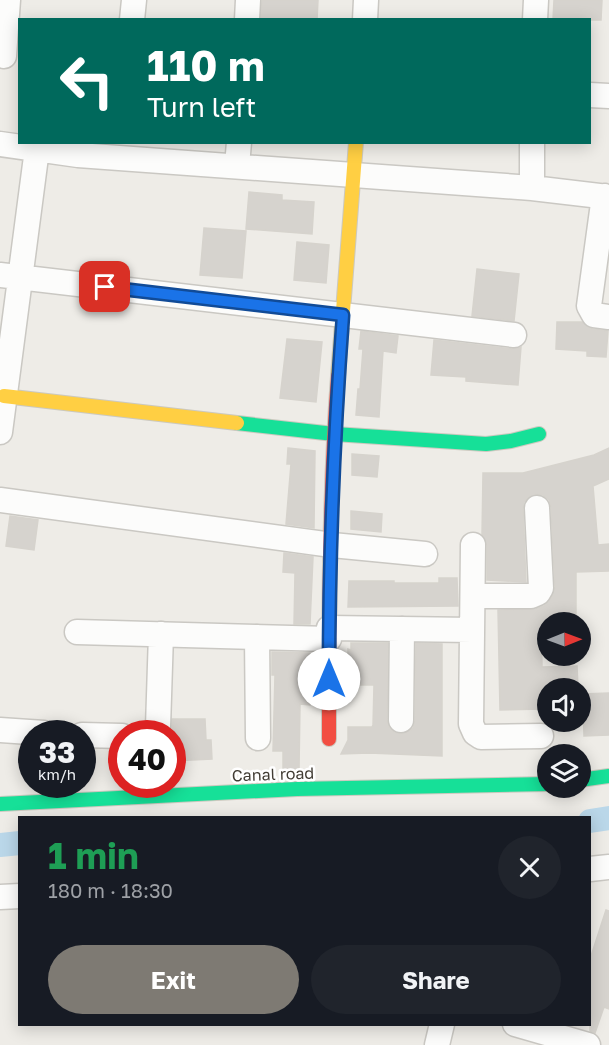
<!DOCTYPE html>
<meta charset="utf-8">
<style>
:root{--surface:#171b24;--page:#20242c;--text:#f1f3f6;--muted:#9ea1a6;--accent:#7e7a73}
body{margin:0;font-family:"Golos Text",sans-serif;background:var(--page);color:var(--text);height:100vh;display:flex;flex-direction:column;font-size:22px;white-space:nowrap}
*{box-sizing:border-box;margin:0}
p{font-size:20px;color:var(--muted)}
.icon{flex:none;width:33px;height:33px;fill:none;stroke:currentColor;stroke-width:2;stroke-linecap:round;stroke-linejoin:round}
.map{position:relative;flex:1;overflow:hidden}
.details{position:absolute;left:18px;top:816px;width:573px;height:210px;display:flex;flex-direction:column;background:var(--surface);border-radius:0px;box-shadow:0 3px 15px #0003}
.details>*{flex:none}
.guide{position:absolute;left:18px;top:18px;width:573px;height:126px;border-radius:0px;box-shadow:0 3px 15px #0003;background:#00695c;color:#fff;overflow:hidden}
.needle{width:39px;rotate:89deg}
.buttons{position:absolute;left:537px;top:612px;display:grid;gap:12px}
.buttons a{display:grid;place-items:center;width:54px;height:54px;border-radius:50%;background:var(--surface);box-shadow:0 3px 15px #0003;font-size:30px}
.speed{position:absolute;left:18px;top:720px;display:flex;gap:12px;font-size:30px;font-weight:700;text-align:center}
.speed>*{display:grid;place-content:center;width:78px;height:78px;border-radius:50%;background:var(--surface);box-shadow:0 3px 15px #0003;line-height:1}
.speed small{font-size:15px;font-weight:400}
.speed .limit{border:9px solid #d22;background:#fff;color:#111}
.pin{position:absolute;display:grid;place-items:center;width:51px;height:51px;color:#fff;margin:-26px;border-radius:12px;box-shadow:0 3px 9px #0006}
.me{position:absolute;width:66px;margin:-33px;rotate:0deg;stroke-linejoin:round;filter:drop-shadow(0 0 4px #0008)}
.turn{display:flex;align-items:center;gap:21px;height:126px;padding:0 30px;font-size:27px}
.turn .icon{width:78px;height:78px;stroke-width:2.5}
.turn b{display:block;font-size:42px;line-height:51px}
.round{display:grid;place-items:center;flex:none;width:63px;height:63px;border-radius:32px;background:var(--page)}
.overview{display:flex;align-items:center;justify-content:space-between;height:102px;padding:0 30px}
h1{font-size:36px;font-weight:700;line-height:45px;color:#1e9e55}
.action{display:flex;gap:12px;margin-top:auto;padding:12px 30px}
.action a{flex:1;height:69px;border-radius:36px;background:var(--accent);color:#fff;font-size:24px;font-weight:700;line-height:69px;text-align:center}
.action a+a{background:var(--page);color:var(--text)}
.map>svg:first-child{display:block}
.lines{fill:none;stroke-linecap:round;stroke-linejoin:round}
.canal{stroke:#bad7e9;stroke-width:24}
.building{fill:#d6d3ce;stroke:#d6d3cd;stroke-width:1.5}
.street-casing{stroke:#cac8c3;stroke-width:27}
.fast-casing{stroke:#ccc9bf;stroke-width:16}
.slow-casing{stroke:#ccc9bf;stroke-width:16}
.jam-casing{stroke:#ccc9bf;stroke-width:16}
.street{stroke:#fcfcfb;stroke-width:24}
.fast{stroke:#16e098;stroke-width:14}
.slow{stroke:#ffcf43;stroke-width:14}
.jam{stroke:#f24e42;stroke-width:14}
.route-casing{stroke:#114b97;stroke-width:15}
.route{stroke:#1a73e8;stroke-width:10}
.labels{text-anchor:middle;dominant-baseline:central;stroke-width:5;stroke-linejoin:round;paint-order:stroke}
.street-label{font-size:16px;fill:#423d35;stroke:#fff}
</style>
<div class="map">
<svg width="609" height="1045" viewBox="0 0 609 1045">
<rect width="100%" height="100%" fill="#eeece7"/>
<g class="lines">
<!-- canal -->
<path class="canal" d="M590 821 609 818
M0 845 20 843"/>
</g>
<!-- building -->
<path class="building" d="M262 0H318L317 20H261Z
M554 0H602L601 20H553Z
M249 192 282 195V200L314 202 312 234 246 229Z
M204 228 246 231 242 278 200 275Z
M297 242 329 245 326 283 294 280Z
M477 269 519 274 514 321 472 316Z
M557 322H582L592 329 608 331 606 357 587 356V351L556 349Z
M361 331 398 336 396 353 383 351 379 417 356 415 358 389H360L363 349H359Z
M287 339 322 342 316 402 280 398Z
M434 340 512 349 521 347 518 385 466 381V377L431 375Z
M288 448 315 451 314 528 286 524 291 464H287Z
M609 448V479L593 486 598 545 609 544V571L576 572V622H541L542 667 577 666 578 688H542L543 709 500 710 498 610 536 609 544 606 553 595 555 587 551 507 549 500 543 495 537 494 530 496 524 502 523 509 526 582 487 580V545L482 535 483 473H523L594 455Z
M352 454 379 456 377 477 352 475Z
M351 511 382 514 381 532 351 529Z
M10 516 38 520 34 550 6 546Z
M284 553 313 557 310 624H294L295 573 283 572Z
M439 578H457L458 606 348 607 349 581H394V583H439Z
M351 643H388L387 720 389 727 394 732 400 734 408 732 413 728 415 721 416 643 442 644V756L369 753 341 754 348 740V727H372L373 725 374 685H348V649L351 650Z
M272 652 310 653V705L300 704 299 770 283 771V751H273L275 675H272Z
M609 693V735L584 736 583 694Z
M172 719H205L206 740H211L212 759 172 761Z
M606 910 609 911V1009L604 1007 595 1033 590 1031V959Z"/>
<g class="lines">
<!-- street casing -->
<g class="street-casing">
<path id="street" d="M132 20 134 0
M247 20 248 0
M365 20 366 0
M535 20 536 0
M4 56 8 0
M590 95 609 96
M532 142V188L609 197
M0 144 78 155 532 188
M237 166 239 142
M604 196 589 306 594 315 609 317
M0 275 514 335
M0 432 37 149
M0 500 332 545 425 554
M473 545 471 724 475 733 481 737 541 736
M473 596H531L538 593 541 588 537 508
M329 628 472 630
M77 632 329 639
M257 637 258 738
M401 720 402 629
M0 730 44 733
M153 734 158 727 161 634
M82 735 122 736
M590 869 609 867
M0 897 20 896
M515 1024 588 1045
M437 1045 442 1024"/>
</g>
<!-- fast casing -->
<g class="fast-casing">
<path id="fast" d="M237 423 334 434 486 444 511 441 539 434
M580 780 609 776
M0 804 297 789 548 784"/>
</g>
<!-- slow casing -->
<g class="slow-casing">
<path id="slow" d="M338 376 356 142
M4 396 237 423"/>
</g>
<!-- jam casing -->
<g class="jam-casing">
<path id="jam" d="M329 739C329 618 329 497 338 376"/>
</g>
<!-- street -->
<use href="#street" class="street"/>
<!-- fast -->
<use href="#fast" class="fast"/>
<!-- slow -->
<use href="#slow" class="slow"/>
<!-- jam -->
<use href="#jam" class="jam"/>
</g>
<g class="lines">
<!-- route casing -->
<g class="route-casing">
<path id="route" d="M105 287 343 315C334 436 329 557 329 679"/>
</g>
<!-- route -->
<use href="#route" class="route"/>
</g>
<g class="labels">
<!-- street labels -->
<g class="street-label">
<text transform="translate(273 774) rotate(-2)">Canal road</text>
</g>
</g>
</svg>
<div class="buttons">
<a><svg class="needle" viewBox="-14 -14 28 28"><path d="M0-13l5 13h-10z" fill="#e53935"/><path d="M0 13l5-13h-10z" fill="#9ea1a6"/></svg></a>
<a><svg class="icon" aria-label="sound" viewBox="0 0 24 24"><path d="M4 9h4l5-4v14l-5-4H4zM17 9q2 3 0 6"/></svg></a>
<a><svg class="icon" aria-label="layers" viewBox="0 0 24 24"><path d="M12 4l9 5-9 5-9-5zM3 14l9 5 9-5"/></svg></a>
</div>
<div class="speed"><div>33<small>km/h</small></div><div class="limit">40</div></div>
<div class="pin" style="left:105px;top:287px;background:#d93025"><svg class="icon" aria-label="arrive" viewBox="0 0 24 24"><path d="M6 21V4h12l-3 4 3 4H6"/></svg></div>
<svg class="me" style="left:329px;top:679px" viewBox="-20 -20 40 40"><circle r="19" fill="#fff"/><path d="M0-13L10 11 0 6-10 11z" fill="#1a73e8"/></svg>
<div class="guide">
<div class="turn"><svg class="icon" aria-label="left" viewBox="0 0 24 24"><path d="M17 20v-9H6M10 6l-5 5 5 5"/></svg><div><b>110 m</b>Turn left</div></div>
</div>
<section class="details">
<div class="overview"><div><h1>1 min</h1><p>180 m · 18:30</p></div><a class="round"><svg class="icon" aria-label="close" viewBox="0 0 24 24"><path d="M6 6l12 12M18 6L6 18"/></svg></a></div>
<div class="action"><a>Exit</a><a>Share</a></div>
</section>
</div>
